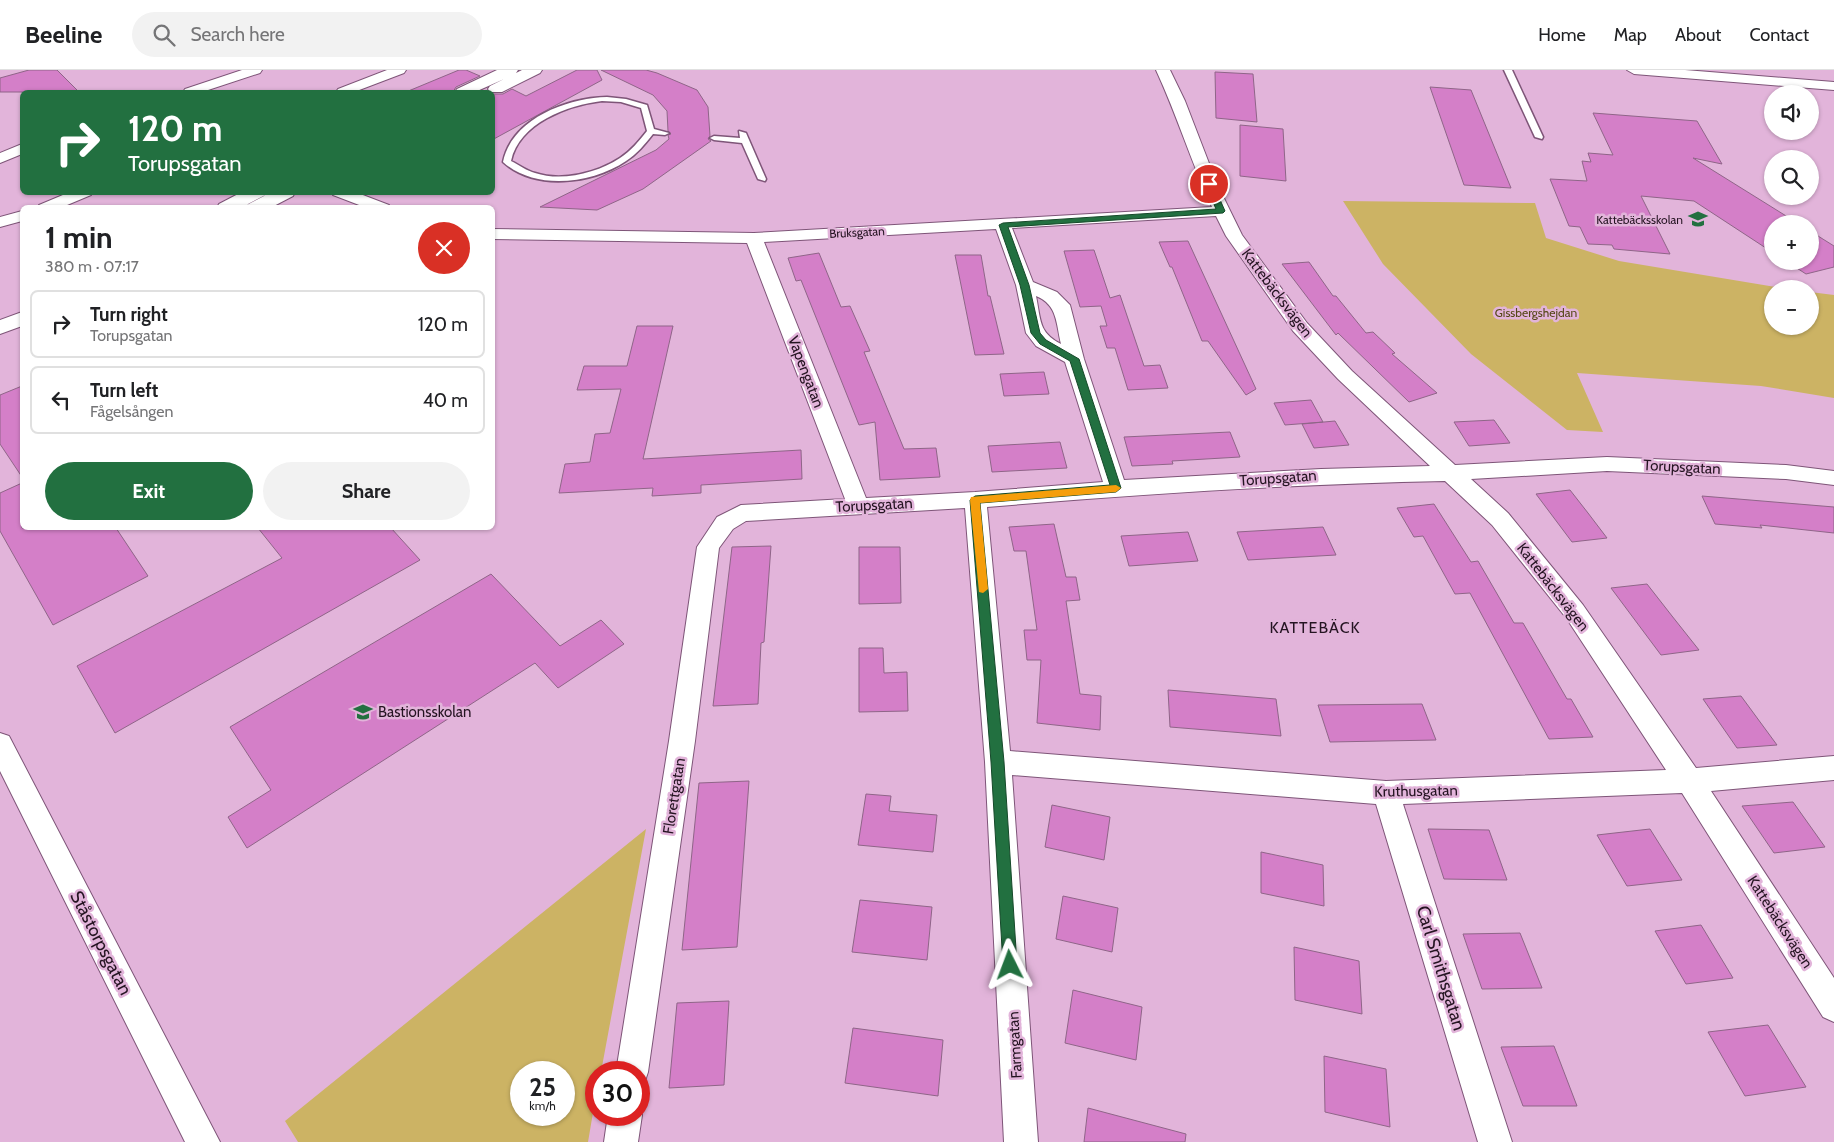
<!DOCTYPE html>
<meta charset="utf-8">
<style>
:root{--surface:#fff;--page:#f2f2f2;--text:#202124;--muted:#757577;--line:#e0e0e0;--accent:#227040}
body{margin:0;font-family:Cabin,sans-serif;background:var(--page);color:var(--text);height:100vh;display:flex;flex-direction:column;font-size:19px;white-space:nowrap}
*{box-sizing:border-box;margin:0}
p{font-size:16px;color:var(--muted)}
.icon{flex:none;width:28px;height:28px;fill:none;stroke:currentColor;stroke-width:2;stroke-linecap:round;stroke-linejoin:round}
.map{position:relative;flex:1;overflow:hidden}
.panel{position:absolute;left:20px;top:135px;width:475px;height:325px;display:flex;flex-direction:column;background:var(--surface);border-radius:8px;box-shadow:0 1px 4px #0004}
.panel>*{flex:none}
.top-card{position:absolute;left:20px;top:20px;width:475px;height:105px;border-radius:8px;box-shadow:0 1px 4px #0004;background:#227040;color:#fff;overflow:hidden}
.controls{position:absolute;left:1764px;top:15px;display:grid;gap:10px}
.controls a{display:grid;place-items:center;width:55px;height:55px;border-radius:50%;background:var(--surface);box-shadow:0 1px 4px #0004;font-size:25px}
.speed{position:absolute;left:510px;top:991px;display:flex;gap:10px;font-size:25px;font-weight:700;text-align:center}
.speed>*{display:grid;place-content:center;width:65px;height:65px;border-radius:50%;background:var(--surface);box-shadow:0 1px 4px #0004;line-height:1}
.speed small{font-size:12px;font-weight:400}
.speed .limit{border:8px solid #d22;background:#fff;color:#111}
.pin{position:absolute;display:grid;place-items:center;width:42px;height:42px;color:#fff;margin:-21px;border:2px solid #fff;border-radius:50%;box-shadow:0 1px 5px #0007}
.me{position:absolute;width:55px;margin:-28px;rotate:357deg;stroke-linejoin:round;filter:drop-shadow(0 0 4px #0008)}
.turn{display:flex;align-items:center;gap:18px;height:105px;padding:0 25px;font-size:22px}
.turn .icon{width:65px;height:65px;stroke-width:2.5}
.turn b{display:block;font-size:35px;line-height:42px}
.round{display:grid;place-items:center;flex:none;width:52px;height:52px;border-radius:26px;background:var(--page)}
.headline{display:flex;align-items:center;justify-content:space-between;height:85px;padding:0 25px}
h1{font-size:30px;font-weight:700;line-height:38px}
.button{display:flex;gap:10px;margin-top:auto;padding:10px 25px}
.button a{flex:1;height:58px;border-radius:30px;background:var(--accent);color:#fff;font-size:20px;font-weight:700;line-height:58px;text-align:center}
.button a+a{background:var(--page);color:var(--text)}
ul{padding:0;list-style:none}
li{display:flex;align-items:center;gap:15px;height:68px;margin:0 10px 8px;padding:0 15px;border:2px solid var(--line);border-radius:8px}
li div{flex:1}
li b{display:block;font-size:19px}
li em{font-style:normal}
header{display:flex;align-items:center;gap:30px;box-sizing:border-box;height:70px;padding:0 25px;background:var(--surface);border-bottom:1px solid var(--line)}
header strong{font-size:24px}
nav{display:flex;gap:28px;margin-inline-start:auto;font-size:18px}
.search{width:350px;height:45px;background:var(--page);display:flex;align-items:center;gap:12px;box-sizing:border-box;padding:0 18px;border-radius:28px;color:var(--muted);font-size:19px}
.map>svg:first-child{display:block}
.green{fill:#ccb364;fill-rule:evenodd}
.building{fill:#d47fc8;stroke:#8f6588}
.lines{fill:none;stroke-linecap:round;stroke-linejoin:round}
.lane-casing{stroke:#7e5578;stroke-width:3}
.street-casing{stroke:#7e5578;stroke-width:2}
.secondary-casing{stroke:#7e5578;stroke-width:2}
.lane{fill:#fff;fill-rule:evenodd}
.street{fill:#fff;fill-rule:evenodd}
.secondary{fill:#fff;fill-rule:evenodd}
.route{fill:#227040;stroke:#16492a}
.slow{fill:#f59e0b}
.labels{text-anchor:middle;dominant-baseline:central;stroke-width:5;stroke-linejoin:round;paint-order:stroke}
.far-poi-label{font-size:12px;fill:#251422;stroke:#e2b4da;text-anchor:end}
.far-street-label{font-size:12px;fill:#251422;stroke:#e2b4da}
.far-park-label{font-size:12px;fill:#554717;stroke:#e2b4da}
.street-label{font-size:15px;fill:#251422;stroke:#e2b4da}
.poi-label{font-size:15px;fill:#251422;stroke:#e2b4da;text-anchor:start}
.neighbourhood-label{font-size:16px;letter-spacing:1px;fill:#251422;stroke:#e2b4da}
.near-street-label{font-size:18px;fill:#251422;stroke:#e2b4da}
</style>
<header>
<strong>Beeline</strong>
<div class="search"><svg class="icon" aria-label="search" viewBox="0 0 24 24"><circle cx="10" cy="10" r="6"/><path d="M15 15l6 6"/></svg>Search here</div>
<nav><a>Home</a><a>Map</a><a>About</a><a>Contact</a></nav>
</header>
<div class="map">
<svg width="1834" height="1072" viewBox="0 0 1834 1072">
<rect width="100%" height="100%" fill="#e2b4da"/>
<!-- green -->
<path class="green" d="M1343 131 1535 133 1546 168 1619 191 1788 219H1772V256H1810V222L1834 225V328L1761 316 1577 303 1603 362 1567 360 1471 284 1383 194Z
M646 759 601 1002H596V1025L588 1072H298L285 1051ZM521 1002H564V1045H521Z"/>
<!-- building -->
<path class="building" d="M29 0H57L79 22H0V8Z
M459 0H466L480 6 456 17 453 22H406Z
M577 0H597L602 10 492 70V24H503L512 19 526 26Z
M601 0H646L657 3 697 20 708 37 710 66 708 69 711 71 643 119 597 140 540 137 656 80 669 69 668 65 671 64 668 61 667 41 653 25Z
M1215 2 1253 4 1257 52 1216 48Z
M1430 17 1471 20 1511 118 1464 115Z
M1593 43 1697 51 1722 94 1693 88 1799 154H1772V182L1694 131 1641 126 1670 184 1614 179 1612 175 1588 174 1580 157 1569 156 1550 109 1587 111 1582 91 1591 92 1588 83 1613 85Z
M1240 55 1283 59 1286 111 1240 106Z
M1810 161 1834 176V197L1806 204 1786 191H1810Z
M1188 171 1256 319 1246 325 1208 271H1202L1172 197H1170L1159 172Z
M1094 180 1110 228 1120 225 1144 296 1160 295 1168 318 1128 320 1115 278H1107L1100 256H1107L1101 236 1080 237 1064 181Z
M819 183 841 237 850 236 870 281 864 282 904 379 936 378 940 407 880 410 875 352 859 355 801 210 796 211 788 188Z
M955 185H981L988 226H990L1004 284 975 285Z
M1309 192 1333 226H1336L1366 263 1373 262 1395 283 1392 284 1437 323 1409 332 1338 263 1336 265 1282 194Z
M637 256H673L643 389 801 380 802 409 701 415V423L652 426 653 418 559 423 565 394 590 392 595 364 610 363 621 319 577 320 584 296H627Z
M1044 302 1049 324 1004 326 1000 304Z
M22 316V407L0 374V325Z
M1311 330 1323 352 1285 355 1274 333Z
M1494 350 1510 373 1469 376 1454 352Z
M1335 351 1349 375 1314 378 1302 354Z
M1230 362 1240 387 1172 391 1173 394 1132 396 1124 367Z
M1060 372 1067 398 992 402 988 376Z
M22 413V458H116L148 506 53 555 0 461V423Z
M1570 420 1588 443 1607 468 1572 472 1536 424Z
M1702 426 1834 437V463L1760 455 1762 458 1715 454Z
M1434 434 1471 492 1478 491 1514 553H1523L1567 629H1571L1593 667 1549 669 1470 523 1455 524 1423 466 1414 467 1397 438Z
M1054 454 1066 507H1076L1080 530 1066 531 1080 624 1101 626 1100 660 1037 653 1041 590H1027L1024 560H1037L1026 481H1014L1009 457Z
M1323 457 1336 485 1248 490 1237 462Z
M258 458H391L420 490 115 663 77 596 282 488Z
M1188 462 1198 491 1129 496 1121 466Z
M771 476 764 572 761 573 758 634 713 636 732 477Z
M859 477H900L901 533 859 534Z
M491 504 560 576 601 550 624 574 558 618 535 593 247 778 228 747 271 720 230 657Z
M1647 514 1672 546 1699 580 1661 585 1611 518Z
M859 578H883L884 603 907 602 908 641 859 642Z
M1168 620 1276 629 1281 666 1170 657Z
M1741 626 1777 675 1737 678 1703 629Z
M1422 634 1436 670 1330 672 1318 635Z
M749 711 737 877 682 880 699 713Z
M866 724 891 726 889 741 937 745 933 782 858 775Z
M1793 732 1825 777 1774 783 1742 736Z
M1052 735 1110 747 1104 790 1045 777Z
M1428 759 1489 760 1507 810 1444 809Z
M1650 759 1682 810 1627 816 1597 765Z
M1261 782 1323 795 1324 836 1261 823Z
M1063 826 1118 838 1112 882 1056 869Z
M860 830 932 837 927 890 852 882Z
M1701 855 1733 908 1686 914 1655 861Z
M1520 863 1542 918 1482 919 1463 864Z
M1294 877 1359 891 1362 944 1295 930Z
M1073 920 1142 937 1136 990 1065 973Z
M729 931 724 1015 669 1018 677 933Z
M1768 955 1806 1017 1745 1026 1708 962Z
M853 958 943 970 938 1026 845 1013Z
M1554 976 1577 1036H1523L1501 977Z
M1324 986 1386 999 1390 1057 1325 1042Z
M1088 1038 1186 1064 1185 1072H1084Z"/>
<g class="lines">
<!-- lane casing -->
<g class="lane-casing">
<path id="lane" d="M1504 0H1512L1543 67 1542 69 1535 67Z
M607 27 626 29 647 35 654 59 669 63 665 65 653 64C645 74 637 84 626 91 592 114 535 121 503 92 512 48 568 28 607 27ZM602 31 621 32 641 38 647 61C639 71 631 81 620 88 597 103 562 112 535 103 527 101 519 95 511 91 519 53 568 35 602 31Z
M739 61 746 63 766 109 765 111 758 109 742 73 714 70 710 68 714 66 740 68Z"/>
</g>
<!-- street casing -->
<g class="street-casing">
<path id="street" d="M242 0H262L260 3 202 22H183L185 19Z
M387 0H406L404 3 354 22H336L338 19Z
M1156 0H1170L1185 31 1217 114 1242 165 1307 253 1352 301 1455 395 1607 387 1786 395 1834 401V415L1786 409 1607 401 1471 409 1508 443 1583 535 1696 698 1834 686V710L1711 721 1834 908V952L1823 947 1682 723 1403 734 1512 1072H1478L1376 734 1012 705 1038 1072H1004L985 692 965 438 746 451 733 459 719 478 695 671 648 1002 644 1014 639 1016V1002H616L669 671 697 477 717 447 741 435 845 429 747 173 492 169V159L754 163 1212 137C1191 92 1177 45 1156 0ZM1216 146 1226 166 1293 261 1338 309 1430 396 1321 399 1124 410 1084 289 1070 235 1057 222 1033 212 1012 158ZM996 159 1016 215 1026 263 1036 276 1065 292 1103 412 975 422 866 428 764 172ZM1036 226C1058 235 1056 254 1061 274 1038 262 1041 250 1036 226ZM1445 411 1492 455 1567 549 1666 700 1386 711 1010 681 987 437C1139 424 1292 414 1445 411Z
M1627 0H1685L1834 12V20L1634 4Z
M22 74V84L0 93V83Z
M70 122H93L91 125 60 138H37L39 135Z
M331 122H355L389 135 391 138H367L333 125Z
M22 141V151L0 157V147Z
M0 663 9 666 220 1072H185L0 701Z
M639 1038 642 1045 638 1072H604L608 1045H639Z"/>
</g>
<!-- secondary casing -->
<g class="secondary-casing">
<path id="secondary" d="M497 0H518L516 3 522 0H542L540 3 502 22H490L488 19 490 16 504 9 475 22H455L457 19Z
M242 122H266L264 126 241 138H217L219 134Z
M271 122H295L293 126 270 138H246L248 134Z
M22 242V256L0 264V250Z"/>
</g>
<!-- lane -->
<use href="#lane" class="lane"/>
<!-- street -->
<use href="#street" class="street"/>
<!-- secondary -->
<use href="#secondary" class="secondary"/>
</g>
<!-- route -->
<path class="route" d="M1209 112 1213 114 1225 141 1223 143 1008 157 1029 215 1040 263 1046 270 1079 289 1121 418 1116 422 980 433 1004 692 1017 895 1015 900 1010 902 1005 900 1003 895 991 692 970 430 975 426 1110 415 1070 291 1040 274 1031 263 1020 215 999 155 1003 153 1216 139 1205 114Z"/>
<!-- slow -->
<path class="slow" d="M1116 415 1121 418 1116 422 980 433 988 519 983 523 979 522 970 430 971 427Z"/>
<!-- icons -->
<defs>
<g id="school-bare" transform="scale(1.5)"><path d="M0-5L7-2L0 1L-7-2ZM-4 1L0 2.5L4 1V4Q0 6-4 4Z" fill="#227040" stroke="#e2b4da" stroke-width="2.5" paint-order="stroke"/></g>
</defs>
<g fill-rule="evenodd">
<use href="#school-bare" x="1698" y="149"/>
<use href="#school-bare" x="363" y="642"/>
</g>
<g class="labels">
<!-- far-poi labels -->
<g class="far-poi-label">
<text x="1683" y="149">Kattebäcksskolan</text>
</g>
<!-- far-street labels -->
<g class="far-street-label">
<text transform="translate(857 162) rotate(-3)">Bruksgatan</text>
</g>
<!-- far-park labels -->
<g class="far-park-label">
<text x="1536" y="242">Gissbergshejdan</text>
</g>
<!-- street labels -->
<g class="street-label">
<text transform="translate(1277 223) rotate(53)">Kattebäcksvägen</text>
<text transform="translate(806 302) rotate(69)">Vapengatan</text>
<text transform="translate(1682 397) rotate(3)">Torupsgatan</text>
<text transform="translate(1278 408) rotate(-4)">Torupsgatan</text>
<text transform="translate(874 435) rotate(-3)">Torupsgatan</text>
<text transform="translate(1553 517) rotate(52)">Kattebäcksvägen</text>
<text transform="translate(1416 721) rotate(-1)">Kruthusgatan</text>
<text transform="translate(674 726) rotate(-81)">Florettgatan</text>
<text transform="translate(1780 852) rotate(57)">Kattebäcksvägen</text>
<text transform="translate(1015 975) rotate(-93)">Farmgatan</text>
</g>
<!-- poi labels -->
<g class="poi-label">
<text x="378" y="642">Bastionsskolan</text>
</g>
<!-- neighbourhood labels -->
<g class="neighbourhood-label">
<text x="1315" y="557">KATTEBÄCK</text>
</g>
<!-- near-street labels -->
<g class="near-street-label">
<text transform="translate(101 873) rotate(63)">Ståstorpsgatan</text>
<text transform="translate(1441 898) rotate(73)">Carl Smithsgatan</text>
</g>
</g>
</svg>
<div class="controls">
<a><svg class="icon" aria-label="sound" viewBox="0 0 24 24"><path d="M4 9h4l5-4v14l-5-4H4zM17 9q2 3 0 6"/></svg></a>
<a><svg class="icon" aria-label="search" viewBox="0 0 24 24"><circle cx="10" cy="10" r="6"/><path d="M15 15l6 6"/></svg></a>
<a>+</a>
<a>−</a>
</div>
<div class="speed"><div>25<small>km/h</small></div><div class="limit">30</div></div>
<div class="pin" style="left:1209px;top:114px;background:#d93025"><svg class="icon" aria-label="arrive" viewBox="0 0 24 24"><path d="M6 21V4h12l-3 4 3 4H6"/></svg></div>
<svg class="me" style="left:1010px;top:895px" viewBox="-20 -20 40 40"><path d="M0-17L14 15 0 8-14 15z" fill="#227040" stroke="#fff" stroke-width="4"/></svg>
<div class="top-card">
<div class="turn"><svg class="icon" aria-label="right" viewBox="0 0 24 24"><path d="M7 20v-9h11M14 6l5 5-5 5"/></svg><div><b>120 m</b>Torupsgatan</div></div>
</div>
<section class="panel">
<div class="headline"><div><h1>1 min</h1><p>380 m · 07:17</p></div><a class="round" style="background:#d93025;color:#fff"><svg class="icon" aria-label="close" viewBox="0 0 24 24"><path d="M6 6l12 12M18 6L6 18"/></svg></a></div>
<ul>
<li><svg class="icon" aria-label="right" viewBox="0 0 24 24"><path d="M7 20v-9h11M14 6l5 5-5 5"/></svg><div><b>Turn right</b><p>Torupsgatan</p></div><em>120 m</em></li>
<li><svg class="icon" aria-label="left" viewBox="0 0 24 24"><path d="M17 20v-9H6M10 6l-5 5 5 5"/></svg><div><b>Turn left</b><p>Fågelsången</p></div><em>40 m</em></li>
</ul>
<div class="button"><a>Exit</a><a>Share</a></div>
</section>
</div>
